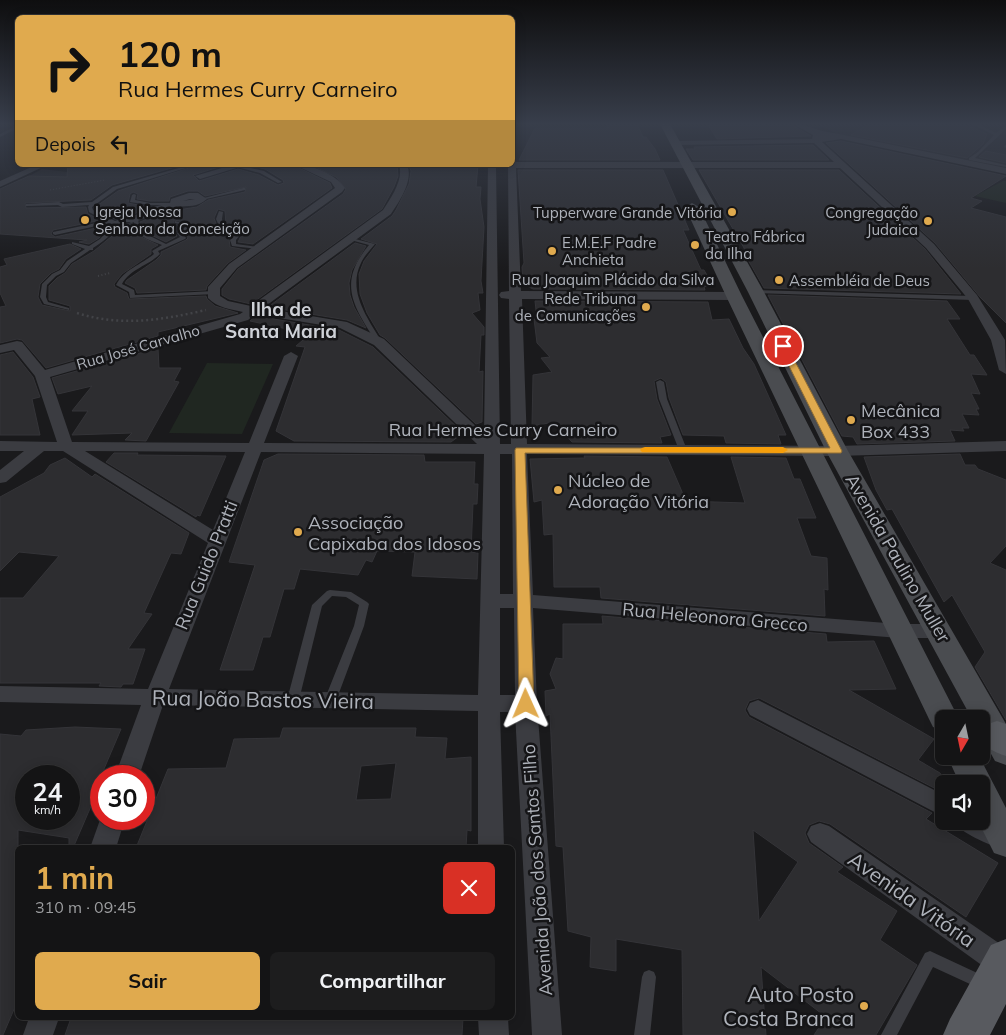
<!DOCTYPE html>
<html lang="pt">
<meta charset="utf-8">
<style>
:root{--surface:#141415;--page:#1d1d1e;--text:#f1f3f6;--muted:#9d9ea0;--line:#333334;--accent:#e0aa4e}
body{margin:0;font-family:Mulish,sans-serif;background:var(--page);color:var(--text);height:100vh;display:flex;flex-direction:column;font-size:19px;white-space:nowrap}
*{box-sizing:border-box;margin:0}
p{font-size:16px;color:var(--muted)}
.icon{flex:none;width:28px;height:28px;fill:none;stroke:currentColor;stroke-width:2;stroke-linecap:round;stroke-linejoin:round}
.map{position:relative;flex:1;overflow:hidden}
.sheet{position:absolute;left:15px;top:845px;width:500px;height:175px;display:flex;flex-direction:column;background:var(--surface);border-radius:8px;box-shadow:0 2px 12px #0003,0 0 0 1px var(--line)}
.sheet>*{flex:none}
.top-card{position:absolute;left:15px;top:15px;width:500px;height:152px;border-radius:8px;box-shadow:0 2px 12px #0003,0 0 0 1px var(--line);background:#e0aa4e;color:#111;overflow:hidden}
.needle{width:32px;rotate:189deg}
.fabs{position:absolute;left:935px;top:710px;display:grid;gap:10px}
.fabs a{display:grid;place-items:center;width:55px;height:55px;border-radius:8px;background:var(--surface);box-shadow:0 2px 12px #0003,0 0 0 1px var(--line);font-size:25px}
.speed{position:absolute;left:15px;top:765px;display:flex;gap:10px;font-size:25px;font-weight:700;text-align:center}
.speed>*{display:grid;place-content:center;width:65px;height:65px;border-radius:50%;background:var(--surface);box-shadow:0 2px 12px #0003,0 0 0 1px var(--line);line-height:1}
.speed small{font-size:12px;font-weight:400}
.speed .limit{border:8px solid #d22;background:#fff;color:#111}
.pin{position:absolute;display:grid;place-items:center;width:42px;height:42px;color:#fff;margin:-21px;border:2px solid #fff;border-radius:50%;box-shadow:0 1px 5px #0007}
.me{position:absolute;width:55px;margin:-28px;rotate:359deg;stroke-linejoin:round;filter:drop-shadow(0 0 4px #0008)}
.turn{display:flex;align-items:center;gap:18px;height:105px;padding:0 20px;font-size:22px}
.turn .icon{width:65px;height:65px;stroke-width:2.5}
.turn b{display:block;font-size:35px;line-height:42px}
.then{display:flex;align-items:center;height:48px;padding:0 20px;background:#0003;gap:10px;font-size:19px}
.round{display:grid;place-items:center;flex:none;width:52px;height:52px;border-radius:8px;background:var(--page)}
.overview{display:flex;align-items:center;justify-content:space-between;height:85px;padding:0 20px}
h1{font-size:30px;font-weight:700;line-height:38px;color:var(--accent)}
.button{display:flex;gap:10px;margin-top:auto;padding:10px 20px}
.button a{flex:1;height:58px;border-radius:8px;background:var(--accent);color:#111;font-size:20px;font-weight:700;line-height:58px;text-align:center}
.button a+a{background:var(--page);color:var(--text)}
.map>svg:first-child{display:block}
.built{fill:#262629}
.green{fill:#202721}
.building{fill:#2d2d30;stroke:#343438;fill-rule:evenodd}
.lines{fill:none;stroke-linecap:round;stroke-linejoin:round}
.path-far2{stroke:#424347;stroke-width:1;stroke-dasharray:1 2;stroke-linecap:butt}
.path-far1{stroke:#424347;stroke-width:2;stroke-dasharray:1 2.5;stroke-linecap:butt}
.path{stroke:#424347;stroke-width:2.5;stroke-dasharray:2 3;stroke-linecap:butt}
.lane{fill:#3b3c41;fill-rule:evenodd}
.street{fill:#3b3c41;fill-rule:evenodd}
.secondary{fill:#4a4c50;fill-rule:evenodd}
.primary{fill:#585a5f;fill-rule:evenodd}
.route{fill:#e0aa4e;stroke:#926e33}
.slow{fill:#f59e0b}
.poi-dot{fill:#e0aa4e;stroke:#151517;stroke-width:2}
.labels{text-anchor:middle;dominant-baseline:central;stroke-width:5;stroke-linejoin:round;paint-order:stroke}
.far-poi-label{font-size:15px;fill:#aeb2ba;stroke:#151517;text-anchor:start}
.far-street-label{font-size:15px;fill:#aeb2ba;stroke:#151517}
.poi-label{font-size:18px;fill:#aeb2ba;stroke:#151517;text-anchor:start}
.street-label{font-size:18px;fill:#aeb2ba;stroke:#151517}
.far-district-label{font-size:19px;font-weight:bold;fill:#ced1d7;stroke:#151517}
.near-street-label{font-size:21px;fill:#aeb2ba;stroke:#151517}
.near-poi-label{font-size:21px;fill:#aeb2ba;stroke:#151517;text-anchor:end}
</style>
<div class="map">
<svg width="1006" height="1035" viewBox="0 0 1006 1035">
<rect width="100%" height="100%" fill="#1a1a1c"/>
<!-- built -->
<path class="built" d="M817 124H1006V169L839 135Z
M42 169 102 176 0 192Z"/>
<!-- green -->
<path class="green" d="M1003 181H1006V203L975 196Z
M207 363 273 364 242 434 169 433Z"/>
<!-- building -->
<path class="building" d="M606 124H637L643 137H646L655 149 660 160H519L535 128H608Z
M882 124H954L971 127 987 134 983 144 967 158 851 135 864 127Z
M708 125H792L811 136 717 139Z
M841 141 1006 176 971 198 982 201 971 208 1006 217V323L980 297 935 243 826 143Z
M813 145 829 160H693L686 149H695L694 147Z
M986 151 1006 155V163L979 157Z
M68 165H182L112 185 91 200 25 203 26 208 86 207 88 214 101 220 53 230 51 234 55 237 110 225 99 238 89 244 79 242 87 240 0 234V189L29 176 67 177Z
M198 165H225L193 175 199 181 238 169 259 175 278 185 284 183 283 180 265 169 248 165H293L330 183 332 188 253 244 238 242 244 230 226 224 225 211 218 209 214 218 218 229 234 233 229 239 230 247 246 250 228 263 207 286 206 290 137 293 135 288 125 283 127 280 156 260 161 255V252L186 240 188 238 186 234 196 226 194 224 174 220V224L183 227 175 233 177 236 166 242 143 231 140 222 165 212 197 207 208 200 245 192 246 187 205 196 198 191H188L170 197 169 201H150L137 199 138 194 133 192 130 194 128 203 148 207 128 217 115 219 94 208 118 191Z
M311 165H397L398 176 394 187 382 209 251 304 229 299 222 295V289L238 269 343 194 346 189 336 177Z
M409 165H478L476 187H481L480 199 484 227 481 281 483 293H478L480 310 472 313 484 327V335H481L479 372 483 371 482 422 476 424 385 338 380 335 367 313 360 294 359 274 364 261 377 244 361 239 392 216 396 210 409 184 411 171Z
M518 170H663L689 230H683L701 270H704L712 284 704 287 705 290 533 289 523 284 522 267 524 263Z
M699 170H839L925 249 961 294 764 288 747 258 744 248Z
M125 224H133L139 236 158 245 151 249V254L122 274 114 284 115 287 127 293 129 299 206 296 207 299 215 306 238 313 158 332V336L46 368 22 340 17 339 0 343V307L6 306 0 293V267L7 265 4 259 70 244 81 249 66 259 59 269 51 273 40 284 38 297 42 305 70 311V306L49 300V286L57 278 65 273 72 264 94 251 112 236 119 226Z
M355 243 366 246 352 270 349 283 350 295 354 307 366 328 347 320 268 307Z
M768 295 947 301 960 319H947L970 355H974L987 375 971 374 980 394 971 393 979 409H976L979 415 962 414 969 428H962L964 431 950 430 955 441 857 444 853 437 842 436Z
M535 301 708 302 712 320 729 319 743 348 754 364 786 435H778L781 444 726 443 724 436 683 435 669 398 666 382 661 378 654 381 657 399 671 435 660 437 662 443 572 442 554 422 532 426 533 375 552 372 541 358 550 357 537 343 534 319H537Z
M256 316 339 330 373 347 463 433 451 442 294 441 276 431 305 347 296 346 310 334 250 321Z
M158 348 159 368H181L174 381 179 382 146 441 125 440 132 433 72 435 88 411H72L92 386 58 394 52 378Z
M13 352 33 377 40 397 32 399 40 435H0V355Z
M114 453H138L137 455 226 456 200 516 197 515 196 517 106 462Z
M278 454 424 455 425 462H475L474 484H478L477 504H473L471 552 478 553 477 579 412 576 415 552 377 551 372 562 366 560 358 575 300 569 294 589H284L270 637H263L253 670H220L255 565 229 562 264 460Z
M960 454 965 465H975L978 469 1006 480V546L990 563 1006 570V720L975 667 985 652 952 595 944 602 892 509 887 510 876 490 864 457Z
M584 456 667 457 686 501 745 503 731 457 786 458 794 479H800L816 518H797L811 556 827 558 828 590 824 589 825 616 601 598 600 587H554L553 534 544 535 542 500 534 502 530 459 585 458Z
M65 458 92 477 95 474 189 533 181 554 171 553 144 613 152 614 128 649H145L133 684H123L121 687 99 686 101 683H0V598H23L59 556 19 552 0 571V497L44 473 50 465Z
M602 616 826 634 827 642 874 641 896 689 849 690 934 739 918 760 940 773 944 780V793L759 698 749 701 745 710 749 717 932 813 926 819 998 863 966 917 830 824 819 821 809 825 805 833 809 843 843 867 837 872 897 911 880 940 917 965 876 1035H814L826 1017 761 967 766 1035H683L682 950 616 939V971L590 967 591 937 568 931 563 847 556 846 550 714 546 716 545 691 556 689 550 674 556 658 563 659V624H603ZM753 830 798 862 759 921Z
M75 727 121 729 101 776V783L73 848H69V838L18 830V1000L3 1035H0V734L21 736 26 730ZM26 776H69V819H26Z
M283 728H416L415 737 447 738 445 759 471 757V831L467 830 466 848H136L168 769 226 768 234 739 280 738ZM396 763 391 799 356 800 361 766Z
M71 1018H463L462 1035H65Z"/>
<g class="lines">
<!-- path-far2 -->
<path class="path-far2" d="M50 190 105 180"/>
<!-- path-far1 -->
<path class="path-far1" d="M98 276 110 273"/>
<!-- path -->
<path class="path" d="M77 313C121 327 162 320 206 310"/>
<!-- lane -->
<path class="lane" d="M972 124H978L996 133 1004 127H1006V129L975 158 1006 165V167L969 160V158L978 152 994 135Z
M18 125V128L0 137V134Z
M1005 145H1006V148L1004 147Z
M189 165H196L117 189 92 207 93 210 115 221 125 218 138 220 140 229 142 232 166 244 180 237 177 233 187 226 175 223V221L194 226 183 233 186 238 185 239 158 251 160 254C148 266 130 269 122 284L134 290 135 295 214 291 217 293 216 294 130 298 129 292 116 285C124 269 141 265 154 254L152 251 162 245C150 240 135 237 134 222H125L118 224C114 234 102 242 93 248V250H90L71 263 64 272 56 276 47 285 46 297 48 302 69 308V310L44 304 40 297 42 284 52 274 60 270 67 261 85 249 72 244V242L89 246 100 239 112 226V224L110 223 55 235 53 234V232L106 221 89 212 88 207 89 205 62 207 58 205 28 206H26V204L59 202 63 204 92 202 113 187Z
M237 165 264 171 282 182 278 183 260 173 237 167Z
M243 188H245V190L202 200 200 199Z
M134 194 136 195 135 200 150 203H175L177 204 175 205H150L130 202 132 195Z
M219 211 223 212 222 219 224 226 243 231 236 240V244L258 247V249L232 246 230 240 237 232 220 228 216 219Z
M347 237 375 244C370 250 364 256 361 263 347 291 368 319 382 342L381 343H377C353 306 337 283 369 245L347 239Z
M756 290 973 296 976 298 973 300 754 293V291Z
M660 380 664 382 667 399 687 450 686 452H683L679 450 659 399 656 382Z
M330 590 351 592 367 602 369 604 364 626 336 701 334 704 330 705 326 704 324 701 354 626 359 605 346 597 332 596 322 606 299 700 297 703 293 704 289 703 287 700 312 605 327 591Z
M930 951 988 978 990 983 988 988 983 990 933 967 897 1035H881L925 953Z
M649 970 654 972 656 977 650 1035H634L642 977 644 972Z"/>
<!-- street -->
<path class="street" d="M793 124C808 124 819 132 834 133L1006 168V174L841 139 822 142 934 244 977 295 1005 340 1006 374 999 370 991 340 968 299 926 248 840 168H516L521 291 734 292 740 296 734 300 522 299 527 444 837 446 1006 441V451L837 456 527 454 533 595 899 624H939L946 626 949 631 946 636 939 638H899L533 608 537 704 562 1035H532L515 712H500L504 848H478V711L163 705 139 776H115L141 705 0 702V686L148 689 208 543 63 451H44L6 482 0 483V470L24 451H0V441L57 442 35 376 14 350 0 353V345L17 341 22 342 45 370 240 314 243 312C231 309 217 308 208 298V287L229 264 335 188 331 182 295 165C313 165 334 173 345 188L342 192 237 268 220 288V296L228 301 251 306 383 210C391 198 404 179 399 165H407C414 180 399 202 391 214L263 308 347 322 384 339 484 434 488 165H496L500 444H511L509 299 501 298 499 295 501 292 509 291 508 165H512V162H834L814 143 675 145 671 143 675 141 812 139 813 135ZM255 314 340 328 374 345 477 444 264 443 298 356 291 352 284 356 249 443 72 442 50 377 248 320ZM85 451 245 452 213 530ZM261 452 484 454 478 695 169 689ZM500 454H512L513 594H500ZM500 608H514L515 695H500Z
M36 165H47L0 187V181Z
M232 165H246L200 179 195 176Z
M198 193 207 199C197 208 189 205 177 207 160 209 147 219 131 223L126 220 149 208 170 203 171 199 189 193ZM190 199H195L183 201Z
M758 700 944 795V817L750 715 747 709 750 703Z
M981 815 1006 828V849C999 850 967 835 961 829 961 828 958 822 958 821H981Z
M101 817 125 819 116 848H90Z
M820 823 829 826 1006 948V977L994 974 811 842 807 834 811 826Z
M29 1018H59L53 1035H23Z
M478 1018H508L509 1035H479Z"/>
<!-- secondary -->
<path class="secondary" d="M660 124H670L764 292 848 451 1006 724V765L995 761 981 736V719H972L826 451 748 292Z
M692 203 699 207 742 296 959 719H944V731L933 727 929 719 726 296 685 207Z
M947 756H979L1006 808V857L994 853 978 821H981V784H960Z"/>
<!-- primary -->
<path class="primary" d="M997 721 1006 724V756C991 751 975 744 985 725Z
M1006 939V1004L990 1035H943L950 1019 991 945Z"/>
</g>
<!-- sky -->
<linearGradient id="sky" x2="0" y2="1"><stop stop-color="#0e0e0f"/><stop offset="0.46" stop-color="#383e4b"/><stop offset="1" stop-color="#383e4b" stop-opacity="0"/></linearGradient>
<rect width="1006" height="269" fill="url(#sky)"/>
<!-- route -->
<path class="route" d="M783 343 787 346 842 451 841 453H525L534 704 531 708 526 710 521 708 519 704 515 450 516 448H830L779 346Z"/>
<!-- slow -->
<path class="slow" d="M645 447H783L788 450 783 453 642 452 640 450 642 448Z"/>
<!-- markers -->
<g class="poi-dot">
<circle cx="732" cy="212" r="5"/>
<circle cx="85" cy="220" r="5"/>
<circle cx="928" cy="221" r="5"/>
<circle cx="695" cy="245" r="5"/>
<circle cx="552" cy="251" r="5"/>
<circle cx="779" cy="280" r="5"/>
<circle cx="646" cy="307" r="5"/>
<circle cx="851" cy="420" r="5"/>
<circle cx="558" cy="490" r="5"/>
<circle cx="298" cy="532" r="5"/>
<circle cx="864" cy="1006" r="5"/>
</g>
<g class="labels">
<!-- far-poi labels -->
<g class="far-poi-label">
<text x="95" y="211">Igreja Nossa<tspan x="95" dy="17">Senhora da Conceição</tspan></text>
<text x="722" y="212" text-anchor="end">Tupperware Grande Vitória</text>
<text x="918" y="212" text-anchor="end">Congregação<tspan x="918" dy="17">Judaica</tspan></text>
<text x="705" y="236">Teatro Fábrica<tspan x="705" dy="17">da Ilha</tspan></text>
<text x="562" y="242">E.M.E.F Padre<tspan x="562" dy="17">Anchieta</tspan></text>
<text x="789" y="280">Assembléia de Deus</text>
<text x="636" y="298" text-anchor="end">Rede Tribuna<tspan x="636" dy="17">de Comunicações</tspan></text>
</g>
<!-- far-street labels -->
<g class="far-street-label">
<text x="613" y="279">Rua Joaquim Plácido da Silva</text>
<text transform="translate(138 347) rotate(-16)">Rua José Carvalho</text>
</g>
<!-- poi labels -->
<g class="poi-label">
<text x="861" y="410">Mecânica<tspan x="861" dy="21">Box 433</tspan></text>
<text x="568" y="480">Núcleo de<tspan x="568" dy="21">Adoração Vitória</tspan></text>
<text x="308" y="522">Associação<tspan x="308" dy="21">Capixaba dos Idosos</tspan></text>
</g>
<!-- street labels -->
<g class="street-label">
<text x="503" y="429">Rua Hermes Curry Carneiro</text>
<text transform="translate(898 558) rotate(60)">Avenida Paulino Muller</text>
<text transform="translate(206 565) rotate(-68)">Rua Guido Pratti</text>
<text transform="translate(715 617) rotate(5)">Rua Heleonora Grecco</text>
<text transform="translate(537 870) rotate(-94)">Avenida João dos Santos Filho</text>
</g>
<!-- far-district labels -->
<g class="far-district-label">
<text x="281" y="309">Ilha de<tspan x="281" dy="22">Santa Maria</tspan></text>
</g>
<!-- near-street labels -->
<g class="near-street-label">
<text transform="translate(263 699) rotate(1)">Rua João Bastos Vieira</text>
<text transform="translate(912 899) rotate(35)">Avenida Vitória</text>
</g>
<!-- near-poi labels -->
<g class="near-poi-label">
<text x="854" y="994">Auto Posto<tspan x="854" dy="24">Costa Branca</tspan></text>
</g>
</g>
</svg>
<div class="fabs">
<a><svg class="needle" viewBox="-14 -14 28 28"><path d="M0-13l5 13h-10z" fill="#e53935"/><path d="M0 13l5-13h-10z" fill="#9d9ea0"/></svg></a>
<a><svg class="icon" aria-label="sound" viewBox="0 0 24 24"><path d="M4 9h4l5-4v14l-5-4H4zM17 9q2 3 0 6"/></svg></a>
</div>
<div class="speed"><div>24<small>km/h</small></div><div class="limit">30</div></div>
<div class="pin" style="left:783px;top:346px;background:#d93025"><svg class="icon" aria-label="arrive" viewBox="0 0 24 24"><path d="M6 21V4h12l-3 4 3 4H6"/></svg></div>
<svg class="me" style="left:526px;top:704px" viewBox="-20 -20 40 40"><path d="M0-17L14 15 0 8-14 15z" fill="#e0aa4e" stroke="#fff" stroke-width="4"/></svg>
<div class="top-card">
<div class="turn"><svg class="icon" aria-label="right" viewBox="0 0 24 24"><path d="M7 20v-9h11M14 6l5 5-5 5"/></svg><div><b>120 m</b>Rua Hermes Curry Carneiro</div></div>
<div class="then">Depois<svg class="icon" aria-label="left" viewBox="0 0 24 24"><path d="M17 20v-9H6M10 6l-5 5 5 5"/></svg></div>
</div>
<section class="sheet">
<div class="overview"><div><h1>1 min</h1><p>310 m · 09:45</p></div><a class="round" style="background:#d93025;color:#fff"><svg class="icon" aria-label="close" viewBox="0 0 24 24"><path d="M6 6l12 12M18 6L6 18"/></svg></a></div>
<div class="button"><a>Sair</a><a>Compartilhar</a></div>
</section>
</div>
